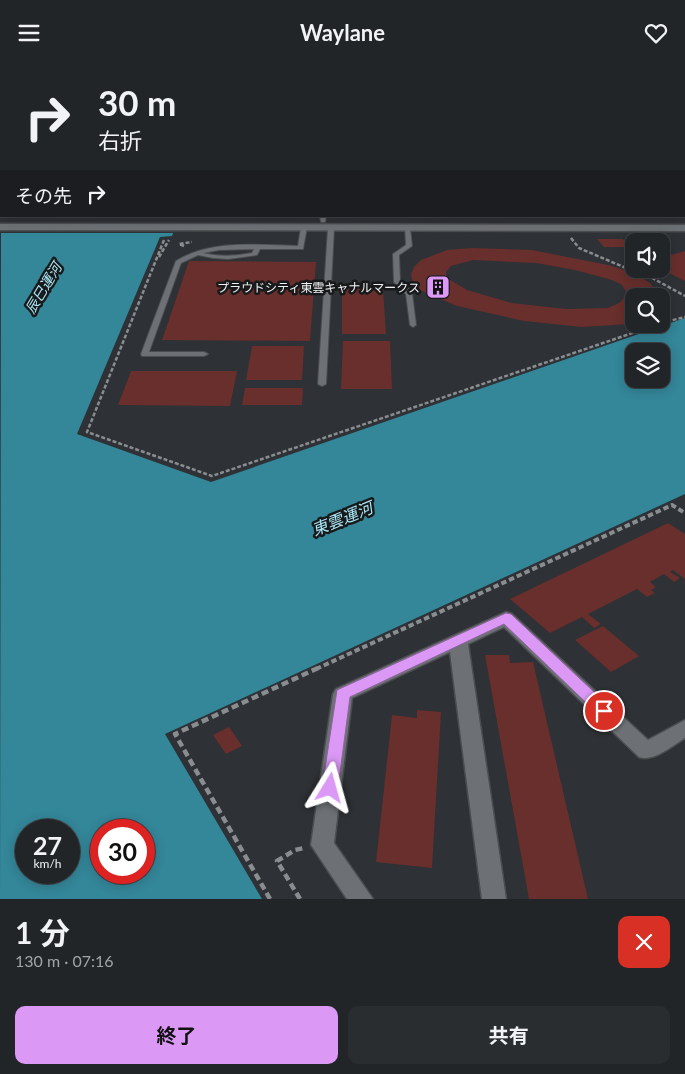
<!DOCTYPE html>
<html lang="ja">
<meta charset="utf-8">
<style>
:root{--surface:#222528;--page:#2a2d30;--text:#f1f3f6;--muted:#a2a5a8;--line:#3f4245;--accent:#db99f5}
body{margin:0;font-family:Lato,"Noto Sans JP",sans-serif;background:var(--page);color:var(--text);height:100vh;display:flex;flex-direction:column;font-size:19px;white-space:nowrap}
*{box-sizing:border-box;margin:0}
p{font-size:16px;color:var(--muted)}
.icon{flex:none;width:28px;height:28px;fill:none;stroke:currentColor;stroke-width:2;stroke-linecap:round;stroke-linejoin:round}
.map{position:relative;height:834px;overflow:hidden}
.sheet{display:flex;flex-direction:column;background:var(--surface);flex:1}
.sheet>*{flex:none}
.top-card{position:absolute;left:0px;top:0px;width:685px;height:152px;box-shadow:0 2px 12px #0003,0 0 0 1px var(--line);background:#222528;color:var(--text);overflow:hidden}
.controls{position:absolute;left:625px;top:168px;display:grid;gap:10px}
.controls a{display:grid;place-items:center;width:45px;height:45px;border-radius:10px;background:var(--surface);box-shadow:0 2px 12px #0003,0 0 0 1px var(--line);font-size:25px}
.speed{position:absolute;left:15px;top:754px;display:flex;gap:10px;font-size:25px;font-weight:700;text-align:center}
.speed>*{display:grid;place-content:center;width:65px;height:65px;border-radius:50%;background:var(--surface);box-shadow:0 2px 12px #0003,0 0 0 1px var(--line);line-height:1}
.speed small{font-size:12px;font-weight:400}
.speed .limit{border:8px solid #d22;background:#fff;color:#111}
.pin{position:absolute;display:grid;place-items:center;width:42px;height:42px;color:#fff;margin:-21px;border:2px solid #fff;border-radius:50%;box-shadow:0 1px 5px #0007}
.me{position:absolute;width:55px;margin:-28px;rotate:8deg;stroke-linejoin:round;filter:drop-shadow(0 0 4px #0008)}
.turn{display:flex;align-items:center;gap:18px;height:105px;padding:0 15px;font-size:22px}
.turn .icon{width:65px;height:65px;stroke-width:2.5}
.turn b{display:block;font-size:35px;line-height:42px}
.then{display:flex;align-items:center;height:48px;padding:0 15px;background:#0003;gap:10px;font-size:19px}
.round{display:grid;place-items:center;flex:none;width:52px;height:52px;border-radius:10px;background:var(--page)}
.head{display:flex;align-items:center;justify-content:space-between;height:85px;padding:0 15px}
h1{font-size:30px;font-weight:700;line-height:38px}
.primary-button{display:flex;gap:10px;margin-top:auto;padding:10px 15px}
.primary-button a{flex:1;height:58px;border-radius:10px;background:var(--accent);color:#111;font-size:20px;font-weight:700;line-height:58px;text-align:center}
.primary-button a+a{background:var(--page);color:var(--text)}
header{display:flex;justify-content:space-between;align-items:center;height:65px;padding:0 15px;background:var(--surface);font-size:22px;font-weight:700}
.map>svg:first-child{display:block}
.water{fill:#348699;fill-rule:evenodd}
.pier{fill:#2e3135}
.building{fill:#682f2c;fill-rule:evenodd}
.lines{fill:none;stroke-linecap:round;stroke-linejoin:round}
.lane-casing{stroke:#4b4d50;stroke-width:2}
.street-casing{stroke:#4b4d50;stroke-width:3}
.secondary-casing{stroke:#4b4d50;stroke-width:3}
.primary-casing{stroke:#4b4d50;stroke-width:3}
.path-far3{stroke:#8a8d90;stroke-width:1;stroke-dasharray:2.5 1;stroke-linecap:butt}
.path-far2{stroke:#8a8d90;stroke-width:2.5;stroke-dasharray:4 2;stroke-linecap:butt}
.path-far1{stroke:#8a8d90;stroke-width:4;stroke-dasharray:5.5 3;stroke-linecap:butt}
.path{stroke:#8a8d90;stroke-width:4.5;stroke-dasharray:7 4;stroke-linecap:butt}
.lane{fill:#6d7175;fill-rule:evenodd}
.street{fill:#6d7175;fill-rule:evenodd}
.secondary{fill:#6d7175;fill-rule:evenodd}
.primary{fill:#c37c55;fill-rule:evenodd}
.route{fill:#db99f5;stroke:#8e639f}
.labels{text-anchor:middle;dominant-baseline:central;stroke-width:5;stroke-linejoin:round;paint-order:stroke}
.far-poi-label{font-size:12px;fill:#eff1f3;stroke:#18191b;text-anchor:end}
.far-water-label{font-size:14px;font-style:italic;fill:#a9e8f9;stroke:#18191b}
.water-label{font-size:16px;font-style:italic;fill:#a9e8f9;stroke:#18191b}
</style>
<header><svg class="icon" aria-label="menu" viewBox="0 0 24 24"><path d="M4 6h16M4 12h16M4 18h16"/></svg>Waylane<svg class="icon" aria-label="heart" viewBox="0 0 24 24"><path d="M12 20l-8-8c-3-5 5-10 8-4 3-6 11-1 8 4z"/></svg></header>
<div class="map">
<svg width="685" height="834" viewBox="0 0 685 834">
<rect width="100%" height="100%" fill="#2e3135"/>
<!-- water -->
<path class="water" d="M0 0H232L1 1V24Z
M1 148V151H180L172 171 160 172 77 369 211 417 685 253V429L165 669 262 834H0ZM634 286H661V314H634ZM26 765H69V808H26ZM101 765H144V808H101Z"/>
<!-- pier -->
<path class="pier" d="M0 151 183 152 176 168H0Z"/>
<!-- building -->
<path class="building" d="M597 174H623L628 182H604Z
M473 183 532 185 608 200 634 208 650 218 659 231H634V257L629 259 582 262 524 256 457 241 420 225 412 215 411 209 414 202 421 195 447 185ZM473 195 536 198 575 205 612 215 622 220 627 228 621 237 608 243 566 244 512 238 467 225 447 213 446 207 451 201Z
M685 186V216L665 206 672 204 661 199V193Z
M189 196 316 197 310 276 162 275Z
M342 223 383 224 386 269H342Z
M343 276H390L392 324H341Z
M252 281H304L302 315H246Z
M131 306H237L230 341 118 340Z
M245 323H303L302 340H242Z
M668 458 685 469V514L673 505 670 507 680 513 674 517 664 509 650 517 656 522 651 525 655 528 647 532 637 524 588 549 601 559 594 563 582 552 550 568 510 534Z
M603 561 639 591 611 607 575 575Z
M485 590H509L510 598 533 597 588 834H529Z
M417 645 441 647 432 803 376 797 392 650 417 653Z
M229 662 242 681 226 689 213 670Z"/>
<g class="lines">
<!-- lane casing -->
<g class="lane-casing">
<path id="lane" d="M320 151H326L325 157H321Z
M304 160 307 162 303 184H260L257 190 228 194 213 193 198 190 181 198 149 287H204L208 289 204 291H142L141 289 176 196C212 174 258 180 298 181L301 162ZM254 184 252 188C236 191 219 192 203 188L219 185Z
M331 161 334 163 326 319 322 321 318 319 328 163Z
M405 162 410 163 412 181 399 190 400 216 412 228 416 260 413 262 410 260 406 229 394 217 393 189 406 180Z"/>
</g>
<!-- street casing -->
<g class="street-casing">
<path id="street" d="M0 4H1V8H0Z
M506 547 512 549 648 675 685 655V673C672 681 654 697 639 692L504 562 468 579 506 834H482L450 587 352 633 334 778 373 834H347L311 780 333 629 336 624Z"/>
</g>
<!-- secondary casing -->
<g class="secondary-casing">
<path id="secondary" d="M336 0H342V1H336Z
M503 0H509L510 1H504Z
M684 38H685V42H684Z
M0 159 685 160V166L0 165Z"/>
</g>
<!-- primary casing -->
<g class="primary-casing">
<path id="primary" d="M606 0H612L613 1H607Z
M624 0H630L631 1H625Z
M684 55H685V60H684Z
M684 77H685V82H684Z"/>
</g>
<!-- path-far3 -->
<path class="path-far3" d="M441 1H444"/>
<!-- path-far2 -->
<path class="path-far2" d="M571 173 579 183 626 203 634 204
M164 175 87 367 212 411 659 259
M184 181 179 179 192 177
M159 192 169 175
M636 204 685 231
M661 258 685 252"/>
<!-- path-far1 -->
<path class="path-far1" d="M316 604 672 440 685 448"/>
<!-- path -->
<path class="path" d="M270 834 175 669 318 603
M300 834 277 796 295 785 304 783"/>
<!-- lane -->
<use href="#lane" class="lane"/>
<!-- street -->
<use href="#street" class="street"/>
<!-- secondary -->
<use href="#secondary" class="secondary"/>
<!-- primary -->
<use href="#primary" class="primary"/>
</g>
<!-- route -->
<path class="route" d="M506 548 511 549 610 642 612 646 610 650H599L504 559 350 632 338 723 336 728 330 730 324 728 322 723 337 625Z"/>
<!-- icons -->
<defs>
<g id="building-square" transform="scale(1.25)"><rect x="-9" y="-9" width="18" height="18" rx="4" fill="#db99f5" stroke="#18191b"/><path d="M-4-6H4V6H1V3H-1V6H-4ZM-2.5-4.3h1.7v1.8h-1.7ZM.8-4.3h1.7v1.8H.8ZM-2.5-1h1.7V.8h-1.7ZM.8-1h1.7V.8H.8Z" fill="#111"/></g>
</defs>
<g fill-rule="evenodd">
<use href="#building-square" x="438" y="222"/>
</g>
<g class="labels">
<!-- far-poi labels -->
<g class="far-poi-label">
<text x="420" y="222">プラウドシティ東雲キャナルマークス</text>
</g>
<!-- far-water labels -->
<g class="far-water-label">
<text transform="translate(43 223) rotate(-59)">辰巳運河</text>
</g>
<!-- water labels -->
<g class="water-label">
<text transform="translate(342 453) rotate(-22)">東雲運河</text>
</g>
</g>
</svg>
<div class="controls">
<a><svg class="icon" aria-label="sound" viewBox="0 0 24 24"><path d="M4 9h4l5-4v14l-5-4H4zM17 9q2 3 0 6"/></svg></a>
<a><svg class="icon" aria-label="search" viewBox="0 0 24 24"><circle cx="10" cy="10" r="6"/><path d="M15 15l6 6"/></svg></a>
<a><svg class="icon" aria-label="layers" viewBox="0 0 24 24"><path d="M12 4l9 5-9 5-9-5zM3 14l9 5 9-5"/></svg></a>
</div>
<div class="speed"><div>27<small>km/h</small></div><div class="limit">30</div></div>
<div class="pin" style="left:604px;top:646px;background:#d93025"><svg class="icon" aria-label="arrive" viewBox="0 0 24 24"><path d="M6 21V4h12l-3 4 3 4H6"/></svg></div>
<svg class="me" style="left:330px;top:723px" viewBox="-20 -20 40 40"><path d="M0-17L14 15 0 8-14 15z" fill="#db99f5" stroke="#fff" stroke-width="4"/></svg>
<div class="top-card">
<div class="turn"><svg class="icon" aria-label="right" viewBox="0 0 24 24"><path d="M7 20v-9h11M14 6l5 5-5 5"/></svg><div><b>30 m</b>右折</div></div>
<div class="then">その先<svg class="icon" aria-label="right" viewBox="0 0 24 24"><path d="M7 20v-9h11M14 6l5 5-5 5"/></svg></div>
</div>
</div>
<section class="sheet">
<div class="head"><div><h1>1 分</h1><p>130 m · 07:16</p></div><a class="round" style="background:#d93025;color:#fff"><svg class="icon" aria-label="close" viewBox="0 0 24 24"><path d="M6 6l12 12M18 6L6 18"/></svg></a></div>
<div class="primary-button"><a>終了</a><a>共有</a></div>
</section>
